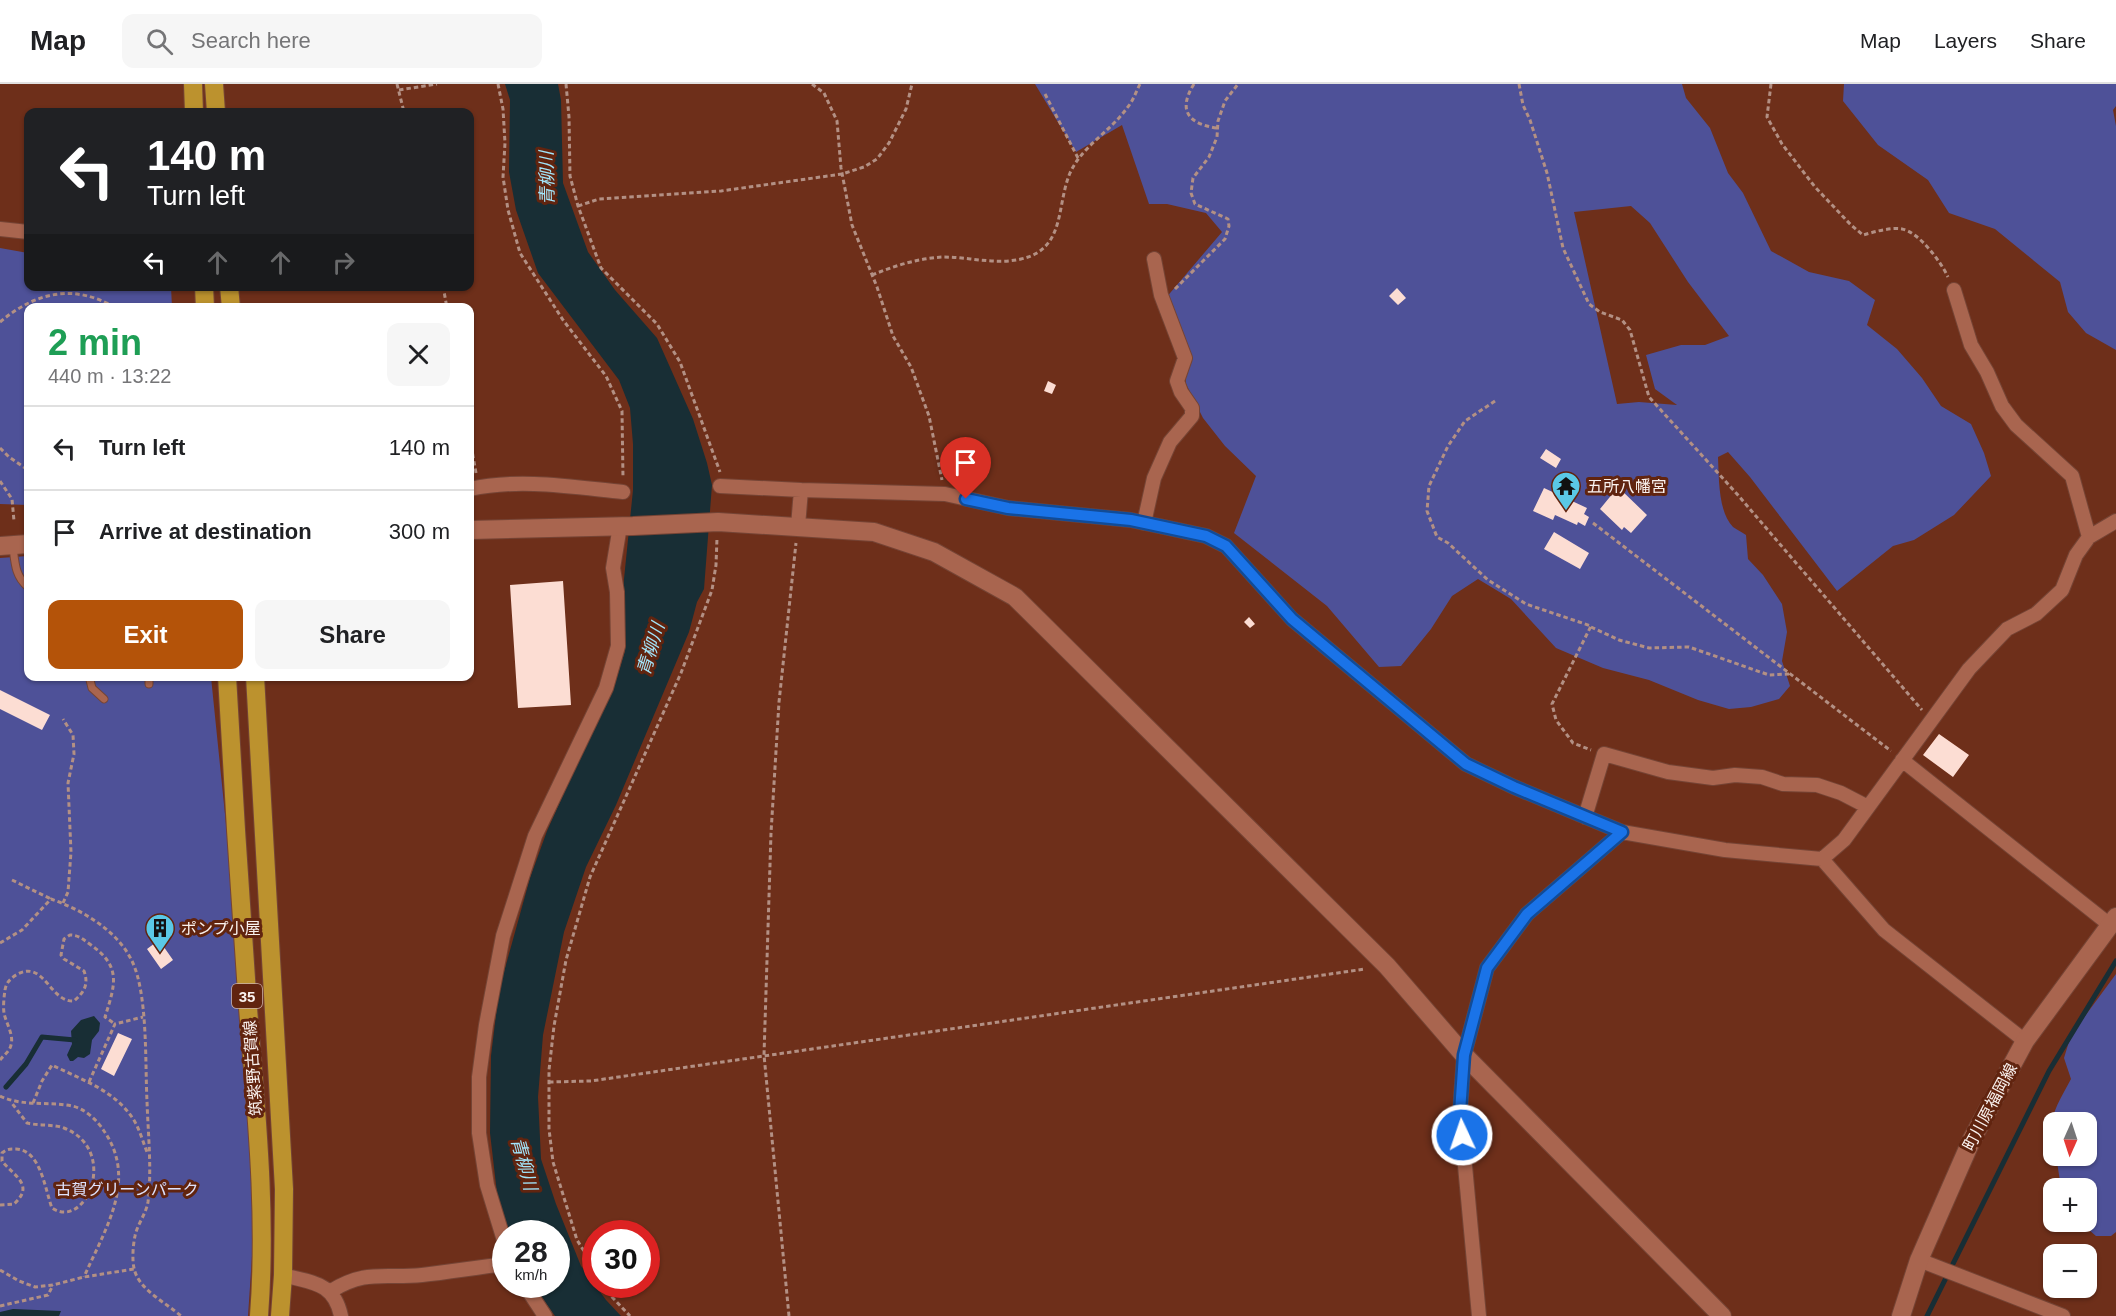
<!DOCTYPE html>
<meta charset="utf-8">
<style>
:root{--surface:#fff;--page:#f6f6f6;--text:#202124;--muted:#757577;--line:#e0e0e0;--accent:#b45309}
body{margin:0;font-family:Arial,"Noto Sans JP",sans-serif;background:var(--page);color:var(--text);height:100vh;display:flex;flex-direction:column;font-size:22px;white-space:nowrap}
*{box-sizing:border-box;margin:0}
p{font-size:20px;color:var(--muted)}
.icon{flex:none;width:33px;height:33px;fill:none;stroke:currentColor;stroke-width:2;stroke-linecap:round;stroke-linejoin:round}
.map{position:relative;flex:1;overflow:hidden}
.panel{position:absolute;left:24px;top:219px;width:450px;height:378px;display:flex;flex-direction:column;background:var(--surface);border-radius:12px;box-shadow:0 2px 4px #0004}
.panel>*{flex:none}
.banner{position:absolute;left:24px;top:24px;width:450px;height:183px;border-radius:12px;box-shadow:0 2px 4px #0004;background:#202124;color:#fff;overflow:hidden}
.needle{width:39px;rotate:183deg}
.fabs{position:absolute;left:2043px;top:1028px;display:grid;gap:12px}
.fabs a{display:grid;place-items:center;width:54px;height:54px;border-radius:12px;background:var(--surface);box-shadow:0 2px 4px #0004;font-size:30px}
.speed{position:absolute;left:492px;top:1136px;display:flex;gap:12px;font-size:30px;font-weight:700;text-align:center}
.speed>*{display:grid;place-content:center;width:78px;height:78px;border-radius:50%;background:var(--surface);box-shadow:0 2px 4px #0004;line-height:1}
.speed small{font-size:15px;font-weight:400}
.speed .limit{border:9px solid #d22;background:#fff;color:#111}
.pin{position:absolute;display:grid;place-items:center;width:51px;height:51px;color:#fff;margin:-62px -26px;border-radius:50% 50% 50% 0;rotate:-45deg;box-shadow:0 0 6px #0007}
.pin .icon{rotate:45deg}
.me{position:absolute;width:66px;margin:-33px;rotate:357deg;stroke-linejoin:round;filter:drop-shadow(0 0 4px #0008)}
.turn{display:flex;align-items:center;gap:21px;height:126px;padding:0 24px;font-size:27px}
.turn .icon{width:78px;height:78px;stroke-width:2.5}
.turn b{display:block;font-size:42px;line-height:51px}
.lanes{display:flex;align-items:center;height:57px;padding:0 24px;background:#0003;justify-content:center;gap:30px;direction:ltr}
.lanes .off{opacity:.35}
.round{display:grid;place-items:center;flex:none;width:63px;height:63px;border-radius:12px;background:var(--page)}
.summary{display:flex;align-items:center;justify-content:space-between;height:102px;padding:0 24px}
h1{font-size:36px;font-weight:700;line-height:45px;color:#1e9e55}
.action{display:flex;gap:12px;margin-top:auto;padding:12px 24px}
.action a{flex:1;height:69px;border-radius:12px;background:var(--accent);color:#fff;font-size:24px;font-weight:700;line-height:69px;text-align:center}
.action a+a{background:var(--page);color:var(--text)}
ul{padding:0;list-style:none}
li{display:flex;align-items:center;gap:18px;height:84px;padding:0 24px;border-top:2px solid var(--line)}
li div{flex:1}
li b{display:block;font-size:22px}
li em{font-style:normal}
header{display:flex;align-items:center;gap:36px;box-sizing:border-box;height:84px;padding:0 30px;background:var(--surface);border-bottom:2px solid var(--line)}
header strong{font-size:28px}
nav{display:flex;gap:33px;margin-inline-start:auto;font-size:21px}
.search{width:420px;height:54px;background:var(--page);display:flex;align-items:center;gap:15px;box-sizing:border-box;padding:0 21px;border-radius:12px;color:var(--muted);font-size:22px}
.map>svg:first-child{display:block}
.green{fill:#4e5198;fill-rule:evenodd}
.water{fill:#182e35}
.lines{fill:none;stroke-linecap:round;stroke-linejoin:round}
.stream{stroke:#182e35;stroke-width:5}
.building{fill:#fcddd3}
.lane-casing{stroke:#754435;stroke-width:9}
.street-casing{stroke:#754435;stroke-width:16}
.secondary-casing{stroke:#754435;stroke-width:20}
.primary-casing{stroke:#754435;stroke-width:20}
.path{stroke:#b39084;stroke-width:3;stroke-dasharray:4.5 3;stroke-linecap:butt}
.lane{stroke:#a9654f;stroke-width:7}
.street{stroke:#a9654f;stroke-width:14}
.secondary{stroke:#a9654f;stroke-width:18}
.primary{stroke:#bc922e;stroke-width:18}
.route-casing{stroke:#114b97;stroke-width:15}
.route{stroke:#1a73e8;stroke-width:10}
.labels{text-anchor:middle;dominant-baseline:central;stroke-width:6;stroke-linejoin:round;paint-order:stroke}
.shield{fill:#61240f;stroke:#ccb4ac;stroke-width:1.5}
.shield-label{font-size:15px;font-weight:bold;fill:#faf2ef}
.poi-label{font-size:16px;fill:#faf2ef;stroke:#61240f;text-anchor:start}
.street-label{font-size:16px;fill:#faf2ef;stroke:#61240f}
.park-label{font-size:16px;fill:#dee2fd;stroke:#61240f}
.water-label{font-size:18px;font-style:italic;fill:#a2e6fb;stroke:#61240f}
</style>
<header>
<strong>Map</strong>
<div class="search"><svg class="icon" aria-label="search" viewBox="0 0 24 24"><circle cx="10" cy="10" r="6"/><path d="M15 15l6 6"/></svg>Search here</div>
<nav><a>Map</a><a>Layers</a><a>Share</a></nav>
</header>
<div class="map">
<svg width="2116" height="1232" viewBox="0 0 2116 1232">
<rect width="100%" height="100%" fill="#6e2f1a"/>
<!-- green -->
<path class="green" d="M1035 0H1682L1686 14 1710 44 1728 89 1743 109 1771 167 1809 188 1849 197 1875 216 1867 241 1897 265 1922 294 1941 322 1971 340 1984 369 1991 392 1954 431 1914 456 1893 462 1837 507 1750 393 1728 368 1718 373C1719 393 1718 428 1733 443 1737 446 1742 448 1746 451L1748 475 1763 491 1782 520 1787 548 1782 577 1790 602 1779 615 1751 623 1729 625 1698 616 1649 596 1603 584 1556 564 1511 515 1478 495 1452 512 1431 545 1401 582 1379 583 1327 522 1234 449 1256 392 1225 362 1203 334 1186 300 1185 274 1165 215 1222 148 1206 129 1167 120H1149L1122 41 1076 68ZM1631 122 1650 139 1688 198 1729 252 1705 261H1681L1646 271 1655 305 1677 321 1639 318 1617 320 1574 128Z
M1844 0H2116V22L2113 26 2116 42V266L2086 249 2068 228 2060 198 1995 145 1949 129 1928 96 1878 61 1843 17Z
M0 164 28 169V202L171 203 172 223 28 224V421L0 420Z
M28 472V592L211 593 232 799 255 1128 248 1232H0V474Z
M2116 890V1148L2111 1152H2096L2089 1146 2069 1137H2086V1104H2061L2056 1071H2086V1038H2054L2053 1060C2047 1033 2059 1018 2071 995L2064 974 2071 951Z"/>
<!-- water -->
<path class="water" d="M505 0H558L561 16 563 99 588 168 615 206 657 254 693 335 707 379 712 401 704 505 697 518 689 548 616 721 586 783 564 848 543 951 538 1013 541 1075 556 1120 581 1182 606 1216 621 1232H555L532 1200H556V1149H508L497 1109 490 1049 491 972 499 906 530 794 547 747 586 660 612 609 625 567 623 505 633 406V360L630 324 619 296 538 189 516 126 509 88 510 16Z
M94 932 100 939 99 947 92 956 90 970 84 974 78 973 73 977H70L67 971 72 960 71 947 81 936Z
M13 1225 61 1227 59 1232H0V1228Z"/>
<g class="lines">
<!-- stream -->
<path class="stream" d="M6 1003 26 980 42 953 75 956
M1927 1232 2049 987 2116 877"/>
</g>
<!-- building -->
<path class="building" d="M1397 204 1406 214 1398 221 1389 212Z
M1048 297 1056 301 1052 310 1044 307Z
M1546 365 1561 375 1556 384 1540 374Z
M1618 403 1647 431 1631 449 1624 443 1622 446 1600 425Z
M1544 404 1587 424 1584 430 1589 433 1585 442 1578 438 1577 441 1555 431 1553 436 1533 427Z
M1554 448 1589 469 1580 485 1544 465Z
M563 497 571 621 518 624 510 501Z
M1249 533 1255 540 1250 544 1244 538Z
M0 606 50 631 42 646 0 625Z
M1939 650 1969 671 1953 693 1923 671Z
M159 856 173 876 161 885 147 865Z
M118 949 132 955 114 992 101 985Z"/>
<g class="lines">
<!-- lane casing -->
<g class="lane-casing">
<path id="lane" d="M13 463C15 479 15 492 28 503
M89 592 92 604 104 615
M149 600V592"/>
</g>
<!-- street casing -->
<g class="street-casing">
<path id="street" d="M0 145 28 148
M1954 206 1971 261 1987 288 2002 322 2016 341 2072 392 2089 453
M720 402 801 406
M470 405C519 394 573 403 623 408
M1144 439 1154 394 1170 358 1192 332V324L1181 308 1177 297 1185 274 1161 211 1154 175
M798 442 801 406 945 410 1008 424 1131 436 1206 452 1226 462 1292 535 1466 680 1514 703 1622 748 1725 766 1822 775 1884 846 2025 957
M1902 676 2110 841
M1585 733 1604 670 1668 688 1713 694 1735 691 1762 693 1783 700 1817 701 1841 709 1868 723
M1822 775 1844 756 1969 585 2007 545 2036 530 2062 506 2076 471 2089 453 2116 437
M506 1163 487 1101 479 1049V993L486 941 503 852 535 752 606 604 618 562 617 508 613 484 620 442
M1919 1176 2063 1232
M283 1191C312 1199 334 1198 341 1232
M524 1200 545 1232
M331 1207C367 1185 383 1195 422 1191 450 1188 478 1183 506 1180
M1479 1232 1460 1028 1464 971 1487 884 1527 830 1622 748"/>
</g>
<!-- secondary casing -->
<g class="secondary-casing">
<path id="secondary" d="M470 446 633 442 718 438 874 448 934 468 1015 513 1387 882 1464 971 1722 1232
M0 462 28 460
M1901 1232 1919 1176 1972 1055 2025 957 2116 833"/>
</g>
<!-- primary casing -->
<g class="primary-casing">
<path id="primary" d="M193 0 194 28
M214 0 216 28
M204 202 205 224
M229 202 231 224
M227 592C233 703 240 813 248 924 256 1026 267 1129 259 1232
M255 592 284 1105 283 1191 280 1232"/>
</g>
<!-- path -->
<path class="path" d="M397 0 404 28
M498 0 503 25 505 59 503 93 508 126 520 169 563 236 606 292 622 327 623 394
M566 0 569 33 570 92 578 122 601 184 657 240 680 278 720 388
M812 0 824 9 837 37 841 84 852 141 877 203 893 252 911 283 929 332 942 396
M1194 0C1177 27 1189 40 1217 44
M1519 0 1523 21 1530 36 1547 89 1563 164 1589 220 1600 228 1622 236 1630 246 1649 313 1737 410 1922 626
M1771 0 1767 33 1782 60 1815 103 1851 141 1863 151C1874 148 1890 143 1902 145 1919 148 1941 178 1948 193
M399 6 437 0
M1045 10 1078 74
M578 122 599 115 721 107 842 90 864 83 877 75 889 59 906 25 912 0
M872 191C894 182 919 174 943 173 969 173 996 181 1021 175 1066 165 1056 122 1070 89 1082 62 1110 48 1127 24 1133 17 1136 8 1140 0
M443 202 447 224
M1175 205 1225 155 1229 142 1228 135 1195 120 1191 109 1193 94 1209 73 1217 53 1218 37 1225 17 1238 0
M0 238C36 208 74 199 116 224
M1495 317 1465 337 1448 362 1429 402 1427 427 1437 453 1448 459 1488 496 1526 520 1591 542 1552 620 1556 636 1573 659 1591 666
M470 355 476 389
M0 364 9 373 28 386
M0 397 12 415 14 437
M1593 439 1891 667
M1591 543 1619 556 1649 564 1689 563 1769 591 1789 590
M12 796 51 815
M63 819 68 808 71 768 68 699 74 670 73 651 63 635
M0 859 22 846 51 815C82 826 117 846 132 877 148 910 145 979 147 1017 148 1050 152 1085 148 1118 146 1130 137 1141 135 1152 133 1161 132 1176 134 1184 138 1206 167 1219 181 1232
M0 976C4 971 10 967 11 961 14 951 6 939 4 929 3 922 4 913 5 906 6 899 10 895 16 891 44 874 50 919 74 917 84 908 89 901 84 887L64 875 61 871 64 855 70 851C79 851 84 856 91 861 122 883 115 901 105 933L115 940
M89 998 115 940 143 933
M549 998 591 997 1365 885
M0 1012C23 1023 48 1017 72 1022 84 1024 98 1037 104 1047 138 1096 105 1145 84 1193
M33 1019 42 997 52 981C82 996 117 1007 135 1038 140 1047 143 1058 147 1068
M0 1121 14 1120C35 1101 14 1092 2 1077V1069C7 1065 9 1065 16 1065 41 1066 45 1106 52 1124 86 1147 120 1066 64 1044 53 1040 39 1042 27 1039L11 1018
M0 1186 19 1197 35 1203 53 1201 84 1193 134 1185
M596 1186 577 1156 553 1078 549 1045V986L554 942 566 876 590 793 681 589 712 506 716 481 717 454
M604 1200 612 1213 630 1232
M0 1222 48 1211 53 1201
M789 1232 764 971 771 749 779 618 796 459"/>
<!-- lane -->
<use href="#lane" class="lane"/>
<!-- street -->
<use href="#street" class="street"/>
<!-- secondary -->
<use href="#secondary" class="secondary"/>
<!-- primary -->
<use href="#primary" class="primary"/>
</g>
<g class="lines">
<!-- route casing -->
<g class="route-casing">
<path id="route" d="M966 415 1008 424 1131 436 1206 452 1226 462 1292 535 1466 680 1514 703 1622 748 1527 830 1487 884 1464 971 1460 1028 1462 1051"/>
</g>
<!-- route -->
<use href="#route" class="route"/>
</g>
<!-- icons -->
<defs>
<g id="temple-pin" transform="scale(1.5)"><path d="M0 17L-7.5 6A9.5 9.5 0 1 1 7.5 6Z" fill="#5ac8e6" stroke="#61240f"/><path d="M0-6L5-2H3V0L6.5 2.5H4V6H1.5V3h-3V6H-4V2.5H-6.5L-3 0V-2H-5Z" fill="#111"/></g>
<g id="building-pin" transform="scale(1.5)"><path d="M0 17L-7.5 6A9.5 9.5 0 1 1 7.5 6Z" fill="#5ac8e6" stroke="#61240f"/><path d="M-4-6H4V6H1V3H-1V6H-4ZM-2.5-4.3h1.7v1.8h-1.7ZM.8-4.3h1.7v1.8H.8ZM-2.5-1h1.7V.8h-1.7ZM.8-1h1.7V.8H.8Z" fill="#111"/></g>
</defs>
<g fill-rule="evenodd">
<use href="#temple-pin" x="1566" y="402"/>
<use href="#building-pin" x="160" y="844"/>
</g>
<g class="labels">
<!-- shield labels -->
<rect class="shield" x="232" y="900" width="30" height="24" rx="4.5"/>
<g class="shield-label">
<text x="247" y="912">35</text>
</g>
<!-- poi labels -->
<g class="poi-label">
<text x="1587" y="402">五所八幡宮</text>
<text x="181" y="844">ポンプ小屋</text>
</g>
<!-- street labels -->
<g class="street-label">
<text transform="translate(253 984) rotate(-94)">筑紫野古賀線</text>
<text transform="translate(1990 1023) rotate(-62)">町川原福岡線</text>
</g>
<!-- park labels -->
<g class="park-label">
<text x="127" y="1105">古賀グリーンパーク</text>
</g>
<!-- water labels -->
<g class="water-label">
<text transform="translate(547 94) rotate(-91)">青柳川</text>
<text transform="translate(651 565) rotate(-73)">青柳川</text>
<text transform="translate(524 1080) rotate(75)">青柳川</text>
</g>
</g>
</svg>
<div class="fabs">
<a><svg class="needle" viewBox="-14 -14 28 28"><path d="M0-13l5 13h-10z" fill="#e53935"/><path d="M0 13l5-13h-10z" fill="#757577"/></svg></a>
<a>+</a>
<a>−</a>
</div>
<div class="speed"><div>28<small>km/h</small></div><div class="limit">30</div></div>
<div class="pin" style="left:966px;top:415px;background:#d93025"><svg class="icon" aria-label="arrive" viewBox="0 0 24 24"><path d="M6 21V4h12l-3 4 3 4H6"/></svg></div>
<svg class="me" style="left:1462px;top:1051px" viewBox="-20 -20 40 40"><circle r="17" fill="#1a73e8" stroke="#fff" stroke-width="3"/><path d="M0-11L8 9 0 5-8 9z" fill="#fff"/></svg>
<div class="banner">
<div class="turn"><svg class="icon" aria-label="left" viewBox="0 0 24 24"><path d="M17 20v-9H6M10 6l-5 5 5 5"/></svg><div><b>140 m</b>Turn left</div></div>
<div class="lanes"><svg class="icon" aria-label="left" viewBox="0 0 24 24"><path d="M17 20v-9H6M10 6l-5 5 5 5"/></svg><svg class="icon off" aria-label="ahead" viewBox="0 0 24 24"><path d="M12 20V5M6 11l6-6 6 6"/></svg><svg class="icon off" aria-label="ahead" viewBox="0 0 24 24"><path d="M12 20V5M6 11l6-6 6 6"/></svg><svg class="icon off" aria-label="right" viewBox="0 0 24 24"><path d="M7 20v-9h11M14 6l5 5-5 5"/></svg></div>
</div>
<section class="panel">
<div class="summary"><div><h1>2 min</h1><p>440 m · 13:22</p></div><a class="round"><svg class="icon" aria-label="close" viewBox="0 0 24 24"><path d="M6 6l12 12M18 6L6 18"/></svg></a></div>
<ul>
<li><svg class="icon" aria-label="left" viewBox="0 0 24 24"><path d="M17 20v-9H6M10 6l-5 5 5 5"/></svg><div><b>Turn left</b></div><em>140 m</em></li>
<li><svg class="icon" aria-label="arrive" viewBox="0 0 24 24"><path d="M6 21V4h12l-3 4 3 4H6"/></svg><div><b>Arrive at destination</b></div><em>300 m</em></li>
</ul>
<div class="action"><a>Exit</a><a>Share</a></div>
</section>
</div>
